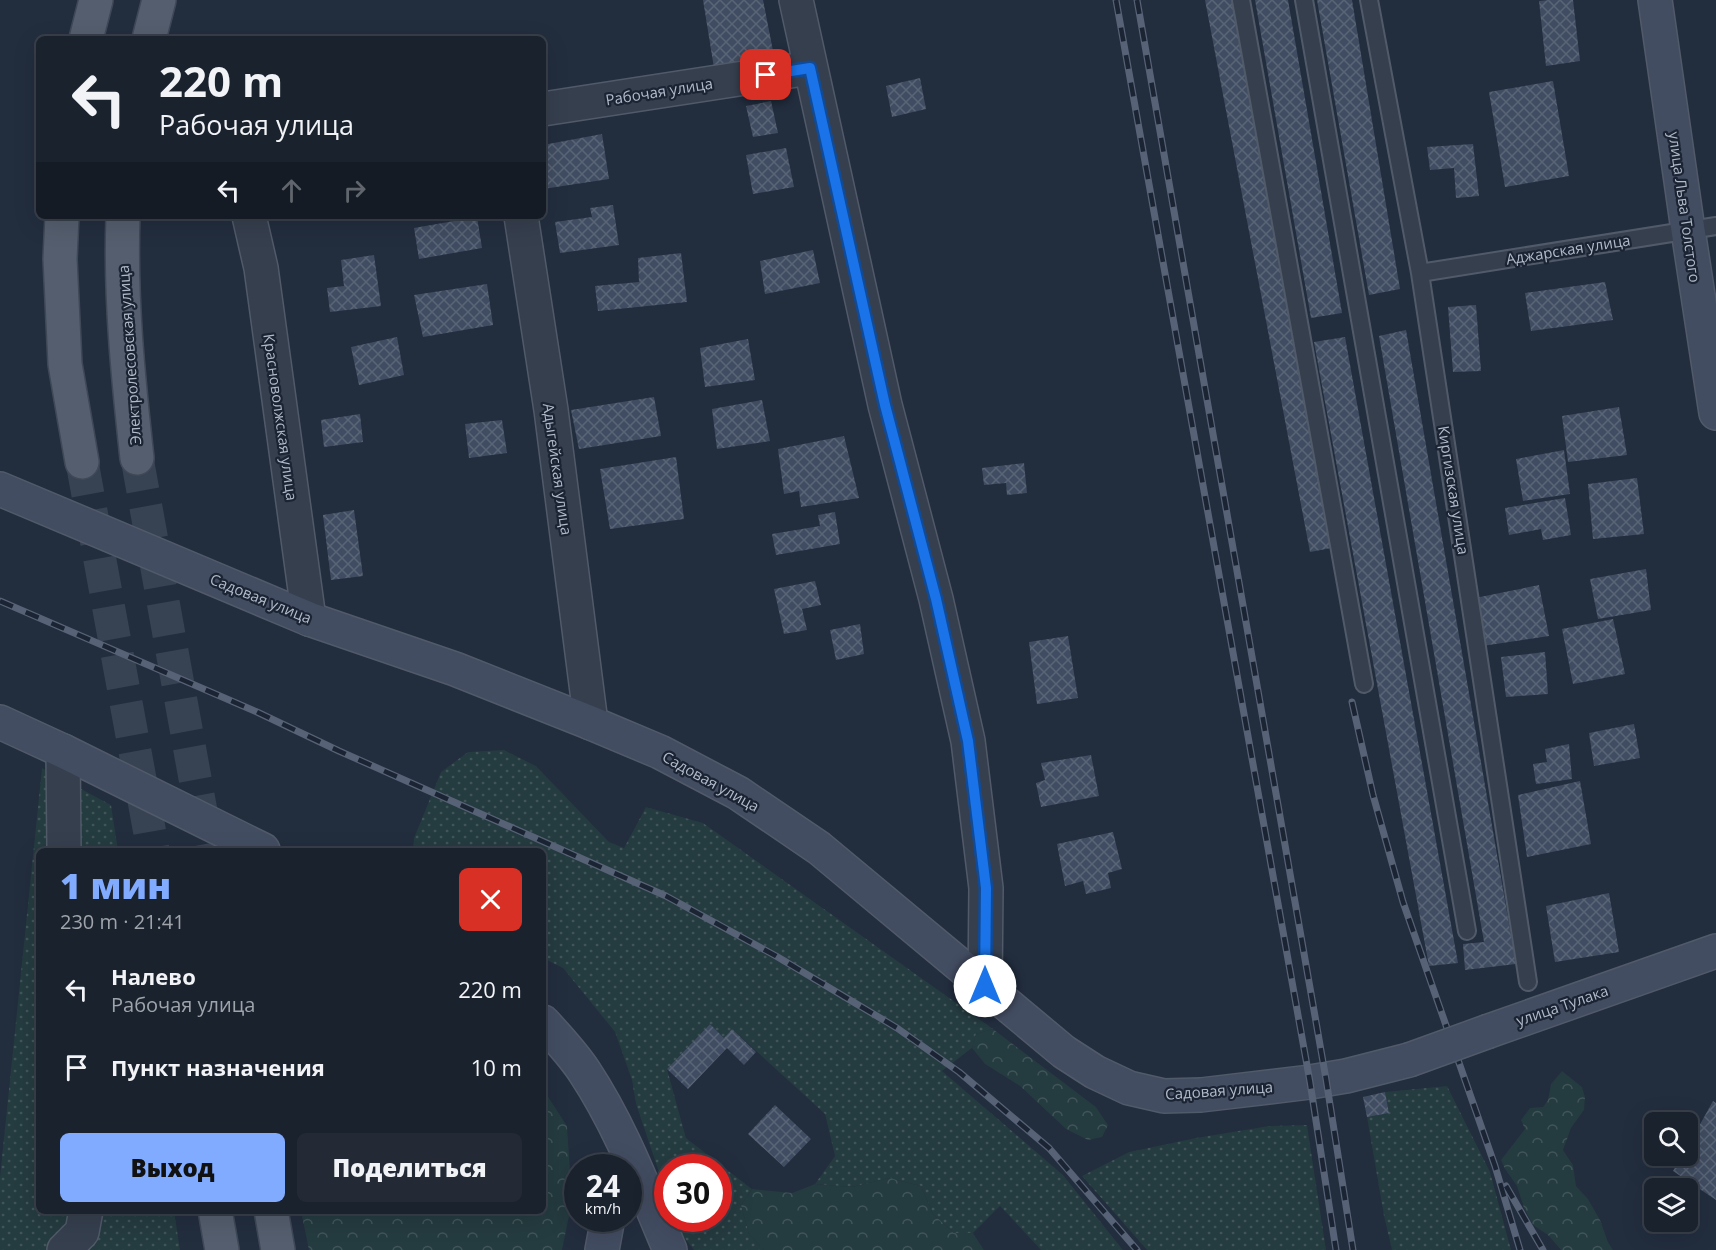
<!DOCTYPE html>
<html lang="ru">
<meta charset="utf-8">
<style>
:root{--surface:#1a222e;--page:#232a36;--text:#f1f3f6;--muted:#9fa4aa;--line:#383f4a;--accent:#81abff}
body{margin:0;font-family:"Open Sans",sans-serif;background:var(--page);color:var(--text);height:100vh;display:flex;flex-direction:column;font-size:22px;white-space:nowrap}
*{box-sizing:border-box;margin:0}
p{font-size:20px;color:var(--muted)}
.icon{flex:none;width:33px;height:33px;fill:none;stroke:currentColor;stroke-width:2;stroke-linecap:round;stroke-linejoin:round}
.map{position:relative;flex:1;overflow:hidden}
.panel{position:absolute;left:36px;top:848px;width:510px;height:366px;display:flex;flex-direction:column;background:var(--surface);border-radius:9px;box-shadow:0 6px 24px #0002,0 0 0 2px var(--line)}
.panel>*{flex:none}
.banner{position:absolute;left:36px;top:36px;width:510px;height:183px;border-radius:9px;box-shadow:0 6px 24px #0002,0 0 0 2px var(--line);background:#1a222e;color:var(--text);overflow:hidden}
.tools{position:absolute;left:1644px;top:1112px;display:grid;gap:12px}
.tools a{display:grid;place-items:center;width:54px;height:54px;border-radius:9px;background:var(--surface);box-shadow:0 6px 24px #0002,0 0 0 2px var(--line);font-size:30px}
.speed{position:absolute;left:564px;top:1154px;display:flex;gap:12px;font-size:30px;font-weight:700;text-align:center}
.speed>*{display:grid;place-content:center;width:78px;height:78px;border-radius:50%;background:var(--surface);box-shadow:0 6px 24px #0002,0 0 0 2px var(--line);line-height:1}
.speed small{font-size:15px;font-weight:400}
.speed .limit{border:9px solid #d22;background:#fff;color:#111}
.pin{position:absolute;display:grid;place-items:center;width:51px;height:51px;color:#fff;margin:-26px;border-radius:12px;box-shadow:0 3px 9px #0006}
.me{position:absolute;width:66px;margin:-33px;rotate:0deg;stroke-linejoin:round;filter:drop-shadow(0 0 4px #0008)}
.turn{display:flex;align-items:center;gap:21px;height:126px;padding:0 24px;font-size:27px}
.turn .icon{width:78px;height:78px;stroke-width:2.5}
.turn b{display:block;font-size:42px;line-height:51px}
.lanes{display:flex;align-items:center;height:57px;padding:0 24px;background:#0003;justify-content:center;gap:30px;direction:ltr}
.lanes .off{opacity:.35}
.round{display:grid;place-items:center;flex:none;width:63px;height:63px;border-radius:9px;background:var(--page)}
.head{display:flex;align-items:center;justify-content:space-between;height:102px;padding:0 24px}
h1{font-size:36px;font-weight:800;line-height:45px;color:var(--accent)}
.action{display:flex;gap:12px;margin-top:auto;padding:12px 24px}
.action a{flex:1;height:69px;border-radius:9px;background:var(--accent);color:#111;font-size:24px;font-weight:800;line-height:69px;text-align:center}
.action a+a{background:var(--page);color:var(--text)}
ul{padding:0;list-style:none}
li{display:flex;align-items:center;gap:18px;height:78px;padding:0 24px}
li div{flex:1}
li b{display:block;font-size:22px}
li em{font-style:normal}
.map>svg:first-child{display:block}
.grass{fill:url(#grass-dots)}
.forest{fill:url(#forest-crowns)}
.building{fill:url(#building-cross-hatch)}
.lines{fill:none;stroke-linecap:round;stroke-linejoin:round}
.primary-tunnel{stroke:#374253;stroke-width:33;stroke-dasharray:33 16;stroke-linecap:butt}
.lane-casing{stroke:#515a69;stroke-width:20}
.street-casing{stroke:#515a69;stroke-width:36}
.secondary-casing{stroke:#515a69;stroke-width:36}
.primary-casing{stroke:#3f4857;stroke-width:36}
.lane{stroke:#363f4e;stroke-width:16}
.street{stroke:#363f4e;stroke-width:33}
.secondary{stroke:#434d62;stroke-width:33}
.primary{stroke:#545e6e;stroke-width:33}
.rail-casing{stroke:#576276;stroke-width:7}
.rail{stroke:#1b2433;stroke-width:4.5;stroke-dasharray:14;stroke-linecap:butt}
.secondary-bridge-casing{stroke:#515a69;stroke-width:36;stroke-linecap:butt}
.secondary-bridge{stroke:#434d62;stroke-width:33}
.route-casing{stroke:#114b97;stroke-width:15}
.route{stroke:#1a73e8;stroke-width:10}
.labels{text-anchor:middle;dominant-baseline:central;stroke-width:4.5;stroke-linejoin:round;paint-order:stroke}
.street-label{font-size:15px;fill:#b1baca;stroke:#1b2433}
</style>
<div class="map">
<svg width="1716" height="1250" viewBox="0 0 1716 1250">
<defs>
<pattern id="grass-dots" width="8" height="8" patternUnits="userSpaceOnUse" patternTransform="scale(1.5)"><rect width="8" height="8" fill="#243b3f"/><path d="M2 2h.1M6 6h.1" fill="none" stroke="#415559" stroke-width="1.8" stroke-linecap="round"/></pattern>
<pattern id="forest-crowns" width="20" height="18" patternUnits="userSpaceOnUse" patternTransform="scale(1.5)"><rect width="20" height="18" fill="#243b3f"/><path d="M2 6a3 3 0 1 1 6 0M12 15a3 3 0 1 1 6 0" fill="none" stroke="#415559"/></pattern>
<pattern id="building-cross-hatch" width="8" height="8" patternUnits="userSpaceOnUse" patternTransform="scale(1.5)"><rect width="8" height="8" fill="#404c61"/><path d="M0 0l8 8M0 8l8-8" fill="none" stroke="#596476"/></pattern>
</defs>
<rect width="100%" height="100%" fill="#222d3e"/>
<!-- grass -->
<path class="grass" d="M504 750 536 766 609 842 624 848 646 807 703 823 993 1029 976 1034 972 1048 942 1071 1063 1175 1123 1250H1041L1000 1206 973 1233H954L933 1214 921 1186 889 1178 852 1187 815 1184 835 1156 825 1114 732 1029 724 1038 710 1024 667 1069 686 1138 752 1189 741 1205 749 1234 764 1250H694L682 1235 676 1218H718V1167H668L667 1196 636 1104 632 1080 615 1032 563 968 543 958V850H413L414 838 441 772 468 752Z
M42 768 111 805 118 850H39V1210L174 1211 180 1250H0V1177Z
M1447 1086 1490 1172 1511 1250H1392L1384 1216 1367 1117 1389 1113 1385 1092Z
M1307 1125 1326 1250H1147L1082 1176 1129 1152 1196 1138 1269 1126Z"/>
<!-- forest -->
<path class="forest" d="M993 1029 1096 1107 1108 1125 1102 1137 1088 1140 1066 1129 1020 1086 985 1064 972 1048 976 1034Z
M1562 1071 1582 1087 1585 1097 1584 1110 1571 1128 1563 1150 1573 1165 1576 1186 1588 1199 1600 1220 1608 1242 1613 1250H1561L1548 1235 1533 1225 1524 1208 1517 1186 1505 1169 1501 1160 1525 1129 1521 1120 1530 1108 1543 1107 1548 1100 1551 1084Z
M543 1089 567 1126 572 1201 562 1250H309L301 1211 543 1210Z
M889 1178 921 1186 933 1214 954 1233H973L984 1250H764L749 1234 741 1205 752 1189 792 1193 815 1184 852 1187Z"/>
<!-- building -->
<path class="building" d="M703 0H763L774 56 714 68Z
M1205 0H1236L1337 547 1310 552Z
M1255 0H1288L1342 313 1311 318Z
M1317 0H1352L1400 289 1369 295Z
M1549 0H1573L1580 61 1546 66 1539 1Z
M920 78 926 109 892 117 886 86Z
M1553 81 1569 176 1505 187 1489 92Z
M771 101 778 133 753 137 746 106Z
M602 134 609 179 543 189V145Z
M1473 144 1479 196 1456 198 1454 168 1430 170 1427 147Z
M786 148 794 187 753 194 746 155Z
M613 205 619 245 560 253 555 222 592 217 590 208Z
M477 217 482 248 419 259 414 228Z
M813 250 820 283 765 294 760 261Z
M681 253 687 302 598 311 595 286 639 282 638 258Z
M374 255 381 306 330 312 327 288 344 286 341 260Z
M1605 282 1613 320 1531 331 1525 293Z
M487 284 493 325 423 337 414 295Z
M1476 305 1481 371 1453 372 1448 307Z
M1406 330 1516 964 1465 970 1463 944 1484 942 1379 336Z
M397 337 404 375 359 385 351 347Z
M1345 337 1458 963 1429 966 1314 342Z
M748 339 755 380 705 387 700 348Z
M654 397 661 436 579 449 571 410Z
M762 400 770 441 717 449 712 409Z
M1619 407 1627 455 1568 462 1562 416Z
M360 414 363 442 324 447 321 420Z
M502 420 507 453 469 458 465 424Z
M844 436 859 498 801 507 799 491 784 494 778 449Z
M1564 450 1570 494 1523 501 1516 459Z
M676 457 684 519 610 529 600 469Z
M1024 463 1027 493 1007 495 1006 483 984 485 982 468Z
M1637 478 1644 534 1593 539 1588 484Z
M1565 498 1571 535 1543 540 1541 529 1509 535 1505 508Z
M354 510 363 576 331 580 323 515Z
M835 512 840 544 776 555 772 534 820 526 818 515Z
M1646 569 1651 610 1598 619 1590 579Z
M815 581 821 605 802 609 807 630 784 634 774 589Z
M1539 585 1549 636 1482 646 1475 598Z
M1613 619 1625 674 1573 684 1562 629Z
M860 624 864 654 836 660 830 630Z
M1068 636 1078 698 1037 704 1029 642Z
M1545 652 1548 694 1506 697 1501 657Z
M1634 724 1640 758 1594 766 1589 733Z
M1569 744 1572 779 1536 784 1533 764 1547 762 1545 749Z
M1091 755 1099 796 1041 807 1036 783 1045 780 1041 763Z
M1580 781 1591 844 1527 857 1518 795Z
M1113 832 1122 869 1108 873 1111 888 1086 894 1083 881 1065 886 1057 844Z
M1609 893 1619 952 1555 962 1546 906Z
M710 1024 724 1038 732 1029 756 1052 744 1065 727 1048 688 1089 667 1069Z
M1385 1092 1389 1113 1367 1117 1363 1097Z
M1713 1101 1716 1103V1200L1673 1171 1682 1155H1688V1146Z
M775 1105 811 1139 784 1167 748 1134Z"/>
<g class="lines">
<!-- primary-tunnel -->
<path class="primary-tunnel" d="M137 458 208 850
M82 462 153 850"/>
<!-- lane casing -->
<g class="lane-casing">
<path id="lane" d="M1241 0 1364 684
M1304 0 1467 931
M1369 0 1420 273 1528 982
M1420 273 1716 226"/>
</g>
<!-- street casing -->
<g class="street-casing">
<path id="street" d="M796 0 885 405 936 599 968 741 986 888 985 986
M543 109 810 68
M249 216 261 268 309 619
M521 216 551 410 591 723
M63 751 64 850
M64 1250 82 1232 86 1210"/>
</g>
<!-- secondary casing -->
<g class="secondary-casing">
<path id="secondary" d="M1655 0 1688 230 1716 413
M0 489 309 619 455 669 591 723 660 752 738 793 819 848 1064 1052 1095 1072 1129 1088 1164 1096 1201 1095 1310 1082 1346 1076 1409 1060
M0 722 63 751 263 850
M543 1022C557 1037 572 1053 584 1071 621 1127 644 1189 670 1250
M1489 1031 1716 951
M602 1250 608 1218"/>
</g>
<!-- primary casing -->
<g class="primary-casing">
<path id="primary" d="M86 39 96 0
M149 39 159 0
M62 216 60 259 65 364 82 462
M123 216C120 297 128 377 137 458
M215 1210 222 1250
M271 1210 278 1250"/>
</g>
<!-- lane -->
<use href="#lane" class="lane"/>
<!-- street -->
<use href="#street" class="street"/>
<!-- secondary -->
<use href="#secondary" class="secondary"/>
<!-- primary -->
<use href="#primary" class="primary"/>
<!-- rail casing -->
<g class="rail-casing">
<path id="rail" d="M1116 0 1310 1082 1336 1250
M1137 0 1326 1079 1353 1250
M0 601 257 712 339 751 666 896 776 956 897 1028 959 1072 1049 1148 1137 1250
M1352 702 1373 795 1403 902 1495 1166 1520 1250
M1506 1186 1543 1250"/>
</g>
<!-- rail -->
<use href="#rail" class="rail"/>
<!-- secondary-bridge casing -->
<g class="secondary-bridge-casing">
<path id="secondary-bridge" d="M1409 1060 1489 1031"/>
</g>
<!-- secondary-bridge -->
<use href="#secondary-bridge" class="secondary-bridge"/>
</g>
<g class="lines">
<!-- route casing -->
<g class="route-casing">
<path id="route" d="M766 75 810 68 885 405 936 599 968 741 986 888 985 986"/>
</g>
<!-- route -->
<use href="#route" class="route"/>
</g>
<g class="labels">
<!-- street labels -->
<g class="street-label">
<text transform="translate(659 91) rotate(-9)">Рабочая улица</text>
<text transform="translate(1685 207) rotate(82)">улица Льва Толстого</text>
<text transform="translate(1568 249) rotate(-9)">Аджарская улица</text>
<text transform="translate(129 355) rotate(-94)">Электролесовская улица</text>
<text transform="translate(281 417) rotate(82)">Красноволжская улица</text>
<text transform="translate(558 469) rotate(82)">Адыгейская улица</text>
<text transform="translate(1454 490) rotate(81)">Киргизская улица</text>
<text transform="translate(261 598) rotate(22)">Садовая улица</text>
<text transform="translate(711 781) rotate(29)">Садовая улица</text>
<text transform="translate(1562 1005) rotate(-19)">улица Тулака</text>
<text transform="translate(1219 1090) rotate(-4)">Садовая улица</text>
</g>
</g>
</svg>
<div class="tools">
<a><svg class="icon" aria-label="search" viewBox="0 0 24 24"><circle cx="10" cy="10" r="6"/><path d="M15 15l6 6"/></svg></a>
<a><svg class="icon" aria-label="layers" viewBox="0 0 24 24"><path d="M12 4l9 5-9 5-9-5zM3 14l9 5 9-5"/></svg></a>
</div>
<div class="speed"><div>24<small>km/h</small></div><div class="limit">30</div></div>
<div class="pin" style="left:766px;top:75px;background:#d93025"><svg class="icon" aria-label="arrive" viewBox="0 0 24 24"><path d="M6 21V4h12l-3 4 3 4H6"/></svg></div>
<svg class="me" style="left:985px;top:986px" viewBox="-20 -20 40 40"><circle r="19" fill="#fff"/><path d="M0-13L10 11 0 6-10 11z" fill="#1a73e8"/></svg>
<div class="banner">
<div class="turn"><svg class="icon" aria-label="left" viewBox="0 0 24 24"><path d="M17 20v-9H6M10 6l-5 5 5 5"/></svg><div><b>220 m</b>Рабочая улица</div></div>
<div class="lanes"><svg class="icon" aria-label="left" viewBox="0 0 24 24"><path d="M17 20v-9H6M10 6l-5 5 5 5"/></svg><svg class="icon off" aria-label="ahead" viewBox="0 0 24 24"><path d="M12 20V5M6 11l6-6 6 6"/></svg><svg class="icon off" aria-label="right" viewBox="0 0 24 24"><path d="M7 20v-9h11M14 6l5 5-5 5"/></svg></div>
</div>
<section class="panel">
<div class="head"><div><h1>1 мин</h1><p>230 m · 21:41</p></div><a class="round" style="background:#d93025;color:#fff"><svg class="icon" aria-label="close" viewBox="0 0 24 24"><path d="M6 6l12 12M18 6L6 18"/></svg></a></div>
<ul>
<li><svg class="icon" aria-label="left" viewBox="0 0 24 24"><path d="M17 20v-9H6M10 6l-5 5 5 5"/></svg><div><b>Налево</b><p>Рабочая улица</p></div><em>220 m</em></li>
<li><svg class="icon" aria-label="arrive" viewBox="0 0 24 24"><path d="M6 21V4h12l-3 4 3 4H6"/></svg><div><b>Пункт назначения</b></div><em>10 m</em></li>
</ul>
<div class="action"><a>Выход</a><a>Поделиться</a></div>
</section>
</div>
